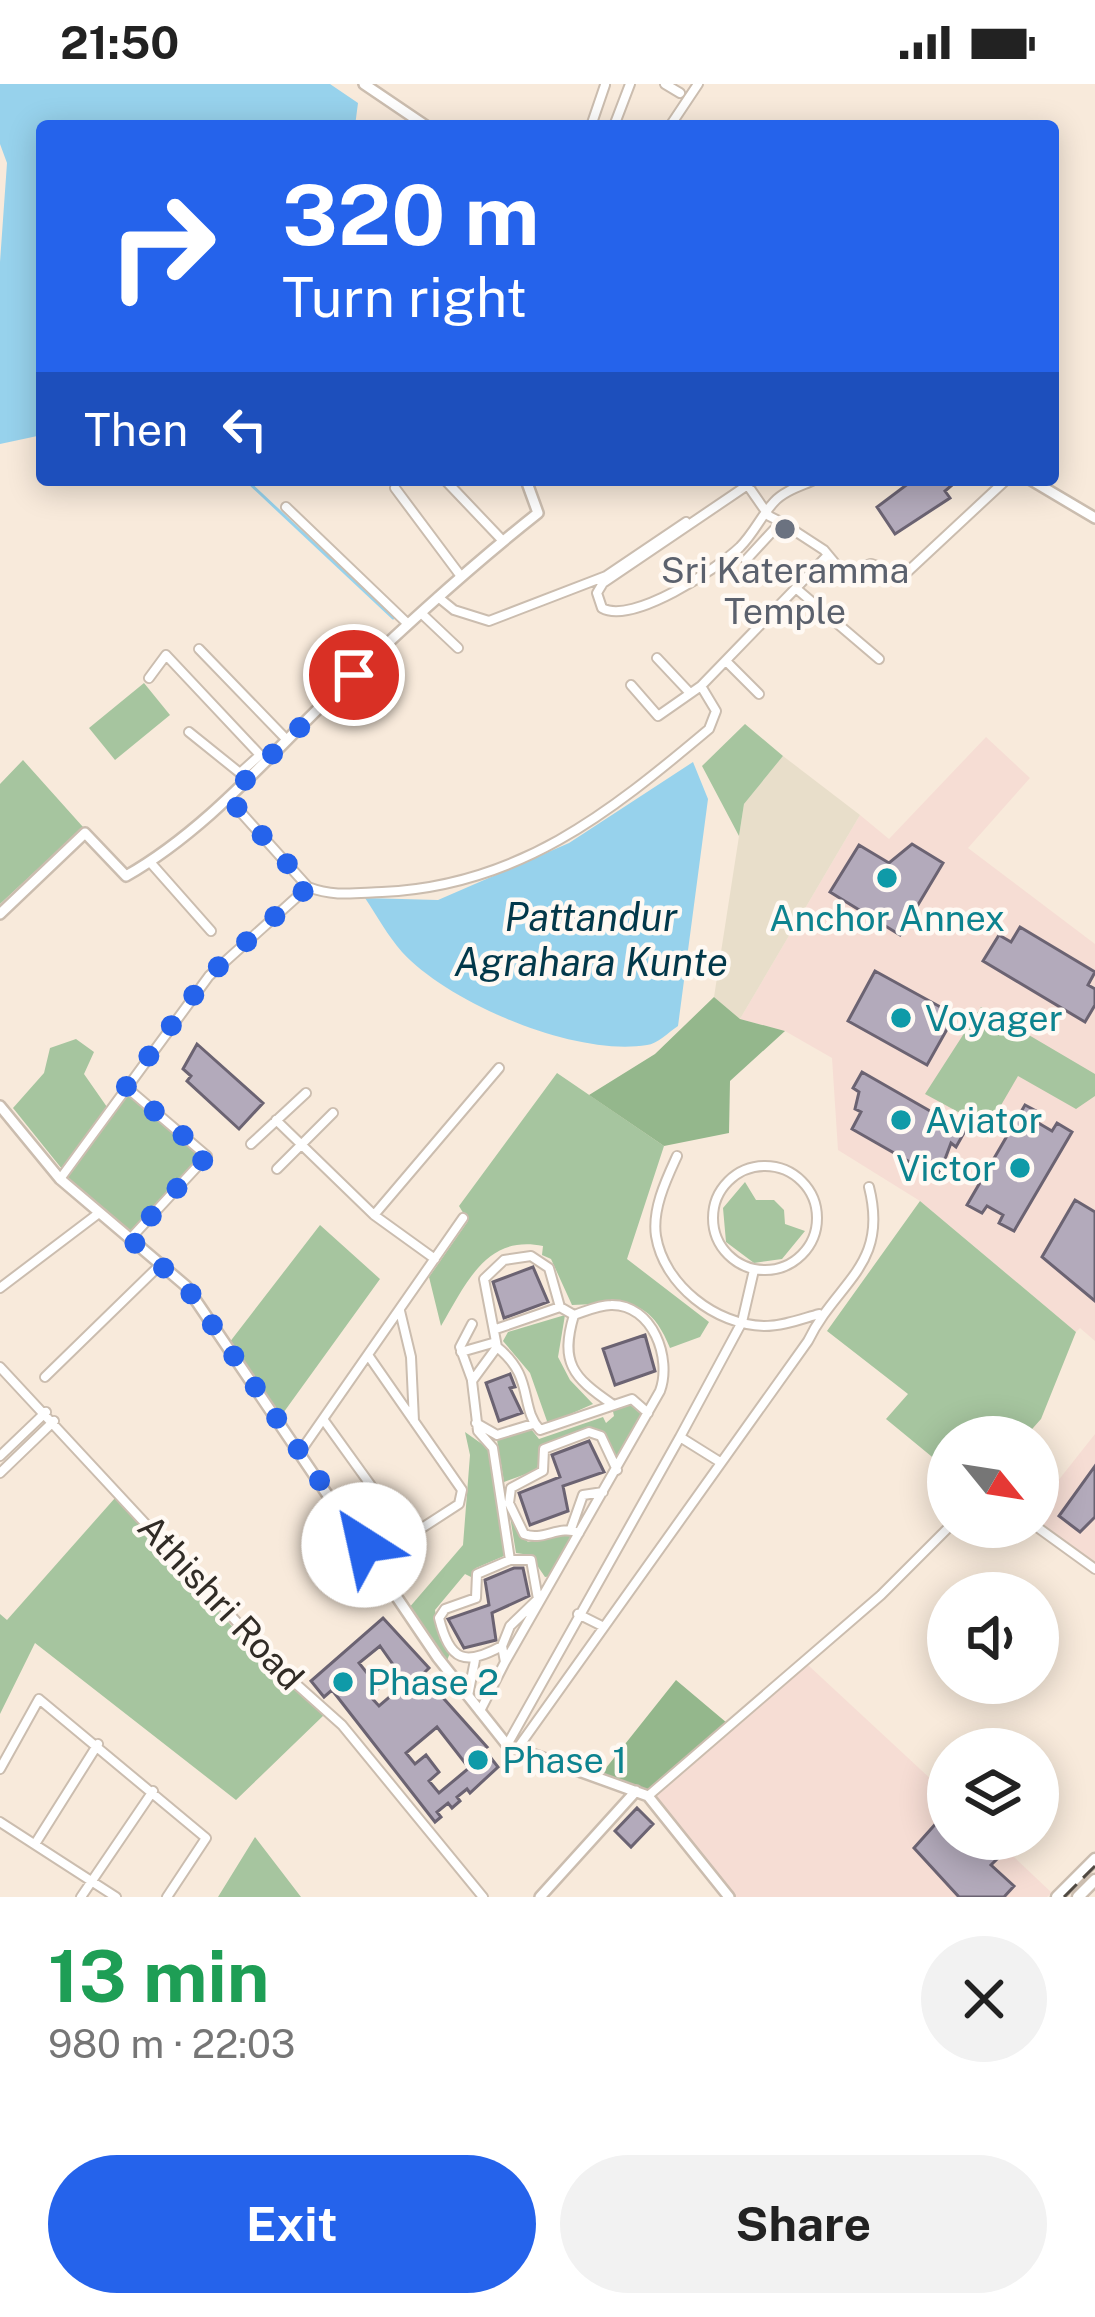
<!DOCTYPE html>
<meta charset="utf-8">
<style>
:root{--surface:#fff;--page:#f2f2f2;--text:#222;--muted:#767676;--accent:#2563eb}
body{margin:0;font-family:"Public Sans",sans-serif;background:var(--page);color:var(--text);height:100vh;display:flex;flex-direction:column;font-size:45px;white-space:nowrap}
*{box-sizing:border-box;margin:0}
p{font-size:39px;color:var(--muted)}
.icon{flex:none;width:66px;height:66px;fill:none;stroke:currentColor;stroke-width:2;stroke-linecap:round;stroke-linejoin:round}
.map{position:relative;height:1813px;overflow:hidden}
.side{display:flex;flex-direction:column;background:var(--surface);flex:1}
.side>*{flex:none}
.hud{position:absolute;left:36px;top:36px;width:1023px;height:366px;border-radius:12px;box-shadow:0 6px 30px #0003;background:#2563eb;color:#fff;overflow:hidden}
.needle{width:78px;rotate:120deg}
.buttons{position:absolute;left:927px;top:1332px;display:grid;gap:24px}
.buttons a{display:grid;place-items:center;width:132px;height:132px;border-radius:50%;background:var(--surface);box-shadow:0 6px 30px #0003;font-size:60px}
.pin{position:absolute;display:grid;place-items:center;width:102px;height:102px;color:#fff;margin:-51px;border:6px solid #fff;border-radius:50%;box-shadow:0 3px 12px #0007}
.me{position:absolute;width:132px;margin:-66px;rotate:325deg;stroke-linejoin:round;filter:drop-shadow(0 0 9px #0008)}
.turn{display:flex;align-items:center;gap:42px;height:252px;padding:0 48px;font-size:54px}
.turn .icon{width:156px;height:156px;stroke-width:2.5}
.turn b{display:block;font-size:84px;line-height:102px}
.then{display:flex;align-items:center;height:114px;padding:0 48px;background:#0003;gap:24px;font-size:45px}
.round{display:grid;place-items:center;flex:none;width:126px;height:126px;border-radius:63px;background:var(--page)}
.head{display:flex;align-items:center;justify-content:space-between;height:204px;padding:0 48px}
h1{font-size:72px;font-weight:700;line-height:90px;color:#1e9e55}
.primary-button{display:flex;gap:24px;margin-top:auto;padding:24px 48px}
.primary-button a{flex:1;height:138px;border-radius:72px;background:var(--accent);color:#fff;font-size:48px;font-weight:700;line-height:138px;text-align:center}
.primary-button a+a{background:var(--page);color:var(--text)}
.status{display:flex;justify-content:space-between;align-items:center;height:84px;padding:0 60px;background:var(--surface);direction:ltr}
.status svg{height:33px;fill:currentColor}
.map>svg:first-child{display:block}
.commercial{fill:#f6ddd4}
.industrial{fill:#e8deca}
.green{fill:#a6c59f}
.forest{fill:#94b78c}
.water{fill:#97d2ec}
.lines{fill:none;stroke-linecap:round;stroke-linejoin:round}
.stream{stroke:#97d2ec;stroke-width:3}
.building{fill:#b3aabb;stroke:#6b6372;stroke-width:3;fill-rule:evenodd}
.minor-casing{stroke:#cbbdaf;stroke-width:12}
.tertiary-casing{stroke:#cbbdaf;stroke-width:14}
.primary-casing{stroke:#cbbdaf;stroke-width:15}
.minor{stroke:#fff;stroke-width:8}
.tertiary{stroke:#fff;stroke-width:9}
.primary{stroke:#fff;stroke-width:10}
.rail{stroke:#504a43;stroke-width:3;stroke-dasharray:18 9;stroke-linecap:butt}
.route{stroke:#2563eb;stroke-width:21;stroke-dasharray:0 37.8}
.worship-dot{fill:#6b7280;stroke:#fff9f3;stroke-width:4.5}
.culture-dot{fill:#0f9aa8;stroke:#fff9f3;stroke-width:4.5}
.labels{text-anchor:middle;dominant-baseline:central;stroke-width:9;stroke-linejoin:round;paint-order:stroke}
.worship-label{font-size:36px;fill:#5b616d;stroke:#fff9f3}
.culture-label{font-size:36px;fill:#0d838f;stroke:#fff9f3;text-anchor:start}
.street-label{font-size:36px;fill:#312c26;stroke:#fff9f3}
.water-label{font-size:39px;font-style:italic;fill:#02384a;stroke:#fff9f3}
</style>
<div class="status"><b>21:50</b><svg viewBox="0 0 49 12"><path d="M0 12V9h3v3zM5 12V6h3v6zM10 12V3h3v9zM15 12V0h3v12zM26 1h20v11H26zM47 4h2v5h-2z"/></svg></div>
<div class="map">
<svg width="1095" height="1813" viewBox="0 0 1095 1813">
<rect width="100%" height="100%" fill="#f8eadb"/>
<!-- commercial -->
<path class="commercial" d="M986 653 1030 694 968 764 1095 860V1257L1080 1244 1076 1248 920 1117 838 1066 832 974 785 947 740 935 860 731 889 755Z
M1095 1350V1479L1038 1438V1422Z
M808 1581 948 1711V1755H995L1052 1809 1047 1813H734L655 1714Z"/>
<!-- industrial -->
<path class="industrial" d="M783 672 860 731 740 935 714 913 744 720Z"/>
<!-- green -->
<path class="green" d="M144 599 170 631 115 676 89 644Z
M745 640 783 672 744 720 739 752 702 682Z
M23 676 83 743 0 820V700Z
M981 923 1095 990V1012L1076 1025 1018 992 993 1035 982 1041 925 1010Z
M76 955 94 968 84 990 107 1023 62 1085 13 1024 44 989 50 964Z
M557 989 664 1062 627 1175 709 1238 700 1253 670 1264C647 1207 620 1220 572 1221L551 1175 542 1171 543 1162C486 1150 466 1200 441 1242L429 1193 468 1137 459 1122Z
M128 1009 202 1070 129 1149 65 1093Z
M745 1098 756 1116H774L784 1126 785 1140 805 1147 782 1175 754 1179 726 1158 723 1124Z
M920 1117 1076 1248 1041 1335 1025 1353H948V1386L886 1335 908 1310 827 1247Z
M320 1141 380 1195 281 1332 229 1259Z
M565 1231 558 1273 570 1296 593 1320 548 1340 530 1289 503 1257 508 1248Z
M627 1318 642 1331 619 1371 614 1373 606 1350 593 1344 541 1362 537 1386 504 1398 497 1356 531 1345 539 1355 603 1333 606 1339 614 1332 612 1323Z
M465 1348 489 1365 505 1464 504 1472 476 1484 471 1493 465 1490 435 1526 440 1556 450 1569 446 1579 408 1525 463 1461 470 1371Z
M115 1414 273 1587 324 1631 236 1716 35 1559 0 1630V1530L7 1536Z
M509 1426 519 1450 528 1458 564 1449 573 1453 552 1492 545 1493 530 1471 516 1469Z
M255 1753 301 1813H218Z"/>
<!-- forest -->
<path class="forest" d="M714 913 740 935 785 947 730 997 729 1049 664 1062 589 1011 655 970Z
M676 1596 727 1639 648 1708 602 1689Z"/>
<!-- water -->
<path class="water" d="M0 0H330L358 19 355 42H42V351L0 360V178L7 79 0 60Z
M693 678 708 715 678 942C669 948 657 960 647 961 576 973 450 920 402 868 388 852 377 832 365 814L438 816 569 759Z"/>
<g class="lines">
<!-- stream -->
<path class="stream" d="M246 396 393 534"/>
</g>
<!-- building -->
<path class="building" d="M913 396H958L945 407 950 414 895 450 877 423Z
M912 760 943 779 900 851 830 808 859 761 889 779Z
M1020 843 1095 888 1088 901 1095 905V921L1085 938 983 877 999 851 1011 858Z
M875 887 955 931 927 981 848 937Z
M197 960 263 1019 239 1045 187 997 191 992 183 985Z
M862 988 965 1047 956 1063 951 1059 938 1094 852 1045 861 1028 855 1025 859 1008 853 1004Z
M1025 1021 1040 1029 1035 1037 1052 1047 1057 1039 1072 1048 1014 1147 999 1139 1003 1131 987 1122 982 1129 967 1121Z
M1075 1116 1095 1128V1217L1042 1173Z
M533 1183 548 1218 504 1234 493 1198Z
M645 1251 655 1287 615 1301 603 1265Z
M510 1290 515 1303 510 1304 522 1329 499 1337 486 1299Z
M589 1357 604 1388 563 1402 568 1427 530 1441 519 1409 560 1393 552 1371Z
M1095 1382V1433L1080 1448 1059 1432Z
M514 1484H523L529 1512 492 1529 496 1556 464 1564 448 1535 489 1521 485 1496Z
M383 1534 429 1584 425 1588 437 1607 487 1663 484 1665 498 1683 470 1709 467 1705 457 1713 460 1717 452 1724 448 1719 437 1728 441 1733 435 1738 332 1606 324 1613 311 1597ZM380 1562 406 1599 379 1622 370 1612 379 1604 359 1579ZM437 1643 469 1684 439 1709 429 1697 439 1688 426 1671 415 1680 406 1669Z
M637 1724 653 1740 631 1763 615 1747Z
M948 1726V1755H976L998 1774 991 1781 1014 1802 1004 1813H959L914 1764Z"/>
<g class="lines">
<!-- minor casing -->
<g class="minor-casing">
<path id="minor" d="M665 0 680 9
M591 42 605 1
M614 42 630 0
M670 42 698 0
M445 396 503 457
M744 396 769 432 781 438
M755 396 603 499 597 509 602 524C632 541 717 485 740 463 754 449 761 432 774 418 784 407 801 402 814 396
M395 404 460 491
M286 423 408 540
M746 476 781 438 824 466 844 490 871 480 904 491 1006 396
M798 506 879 575
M438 513 454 526 489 537 606 492 686 438
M421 529 458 564
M199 565 287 656
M657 574 689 608
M727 578 759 610
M149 594 166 571 260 671 240 689 189 648
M631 601 658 632 701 602
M228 714 308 803C334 813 355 809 382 808 518 802 608 730 709 645L716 627 701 602 826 473
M150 778 211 847
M126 1003 207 1072 130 1155
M276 1036 374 1131
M251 1060 306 1009
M677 1072C666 1096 652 1125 656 1152 664 1201 716 1241 764 1242 783 1242 801 1235 819 1230
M713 1134a52 52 0 1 1 104 0a52 52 0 1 1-104 0Z
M277 1085 333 1029
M60 1095 209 892 308 803
M435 1175 374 1131 499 984
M0 1204 99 1129
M400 1227 411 1273 414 1337
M574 1231C560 1278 572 1293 612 1320
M496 1245 560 1223
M497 1263C535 1293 519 1323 540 1346L632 1315 648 1329
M461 1268 496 1258
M0 1283 286 1591 342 1641 483 1813
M45 1293 161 1180
M472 1296 460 1263 472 1240
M323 1335 408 1453 459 1420 462 1406 368 1271
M476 1339 497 1351 533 1340
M680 1353 742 1238 754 1186
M300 1368 463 1134
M0 1372 46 1328
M0 1389 54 1337
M1037 1443 1095 1485
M571 1445 583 1411 603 1408
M579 1449C559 1440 543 1458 524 1450L509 1419 511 1404 543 1387 544 1365 589 1348 601 1352 617 1386
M578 1530 602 1542
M505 1578 660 1307C672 1275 653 1220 611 1221 599 1221 586 1227 574 1231L560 1223 549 1184 531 1172 504 1176 484 1195 497 1263 472 1297 478 1347 493 1364 510 1476
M468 1612 475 1576
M480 1627 505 1578 502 1562 510 1542 538 1515 531 1476H510L477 1490 476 1514 445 1525 439 1534C450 1578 465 1582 502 1562
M507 1661 680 1353 720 1378
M517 1665 808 1257C837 1197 889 1182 869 1103
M0 1685 39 1615 206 1754 167 1813
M648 1712 881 1511 949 1443
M0 1738 116 1813
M35 1760 98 1660
M81 1813 153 1707"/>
</g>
<!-- tertiary casing -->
<g class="tertiary-casing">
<path id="tertiary" d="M364 0 426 42
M1031 396 1095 434
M0 830 85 749 126 792C200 750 259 683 319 624 390 556 461 490 538 429L526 396
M0 1022 60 1095 186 1202 438 1574 507 1661 648 1712 729 1813
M540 1813 636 1707"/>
</g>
<!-- primary casing -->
<g class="primary-casing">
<path id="primary" d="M1057 1813 1095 1775
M1078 1813 1095 1796"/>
</g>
<!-- minor -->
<use href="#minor" class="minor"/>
<!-- tertiary -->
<use href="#tertiary" class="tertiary"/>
<!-- primary -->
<use href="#primary" class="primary"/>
<!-- rail -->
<path class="rail" d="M1064 1813 1095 1782"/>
</g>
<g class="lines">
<!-- route -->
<path class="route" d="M354 591 228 713 308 803 208 892 126 1003 207 1072 130 1155 187 1204 364 1461"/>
</g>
<!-- markers -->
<circle class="worship-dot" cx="785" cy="445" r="12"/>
<g class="culture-dot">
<circle cx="887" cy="794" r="12"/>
<circle cx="901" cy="934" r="12"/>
<circle cx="901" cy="1036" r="12"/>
<circle cx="1020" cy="1084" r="12"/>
<circle cx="343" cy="1598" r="12"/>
<circle cx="478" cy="1676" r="12"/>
</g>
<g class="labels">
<!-- worship labels -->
<g class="worship-label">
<text x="785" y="486">Sri Kateramma<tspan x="785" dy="41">Temple</tspan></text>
</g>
<!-- culture labels -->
<g class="culture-label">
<text x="887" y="834" text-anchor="middle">Anchor Annex</text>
<text x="925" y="934">Voyager</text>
<text x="925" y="1036">Aviator</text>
<text x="996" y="1084" text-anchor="end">Victor</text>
<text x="367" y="1598">Phase 2</text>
<text x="502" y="1676">Phase 1</text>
</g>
<!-- street labels -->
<g class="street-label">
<text transform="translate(221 1518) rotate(47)">Athishri Road</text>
</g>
<!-- water labels -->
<g class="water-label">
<text x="591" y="833">Pattandur<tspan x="591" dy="45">Agrahara Kunte</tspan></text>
</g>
</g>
</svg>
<div class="buttons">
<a><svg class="needle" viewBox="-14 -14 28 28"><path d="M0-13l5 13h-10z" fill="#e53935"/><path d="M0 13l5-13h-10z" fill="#767676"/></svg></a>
<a><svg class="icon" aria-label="sound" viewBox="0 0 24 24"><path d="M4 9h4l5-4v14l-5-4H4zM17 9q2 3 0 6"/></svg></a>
<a><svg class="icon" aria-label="layers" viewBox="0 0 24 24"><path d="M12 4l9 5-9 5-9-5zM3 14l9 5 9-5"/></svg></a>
</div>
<div class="pin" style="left:354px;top:591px;background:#d93025"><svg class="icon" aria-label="arrive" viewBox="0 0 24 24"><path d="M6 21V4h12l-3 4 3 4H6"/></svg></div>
<svg class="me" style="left:364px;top:1461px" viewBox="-20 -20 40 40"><circle r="19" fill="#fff"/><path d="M0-13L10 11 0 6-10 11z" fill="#2563eb"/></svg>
<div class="hud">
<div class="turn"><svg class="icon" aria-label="right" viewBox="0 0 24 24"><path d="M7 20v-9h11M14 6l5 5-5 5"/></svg><div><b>320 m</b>Turn right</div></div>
<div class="then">Then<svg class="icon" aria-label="left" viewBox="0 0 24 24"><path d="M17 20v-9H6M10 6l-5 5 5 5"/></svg></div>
</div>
</div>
<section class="side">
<div class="head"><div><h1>13 min</h1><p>980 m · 22:03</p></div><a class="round"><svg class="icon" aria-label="close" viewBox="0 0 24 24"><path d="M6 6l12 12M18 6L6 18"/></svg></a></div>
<div class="primary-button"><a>Exit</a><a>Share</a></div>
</section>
